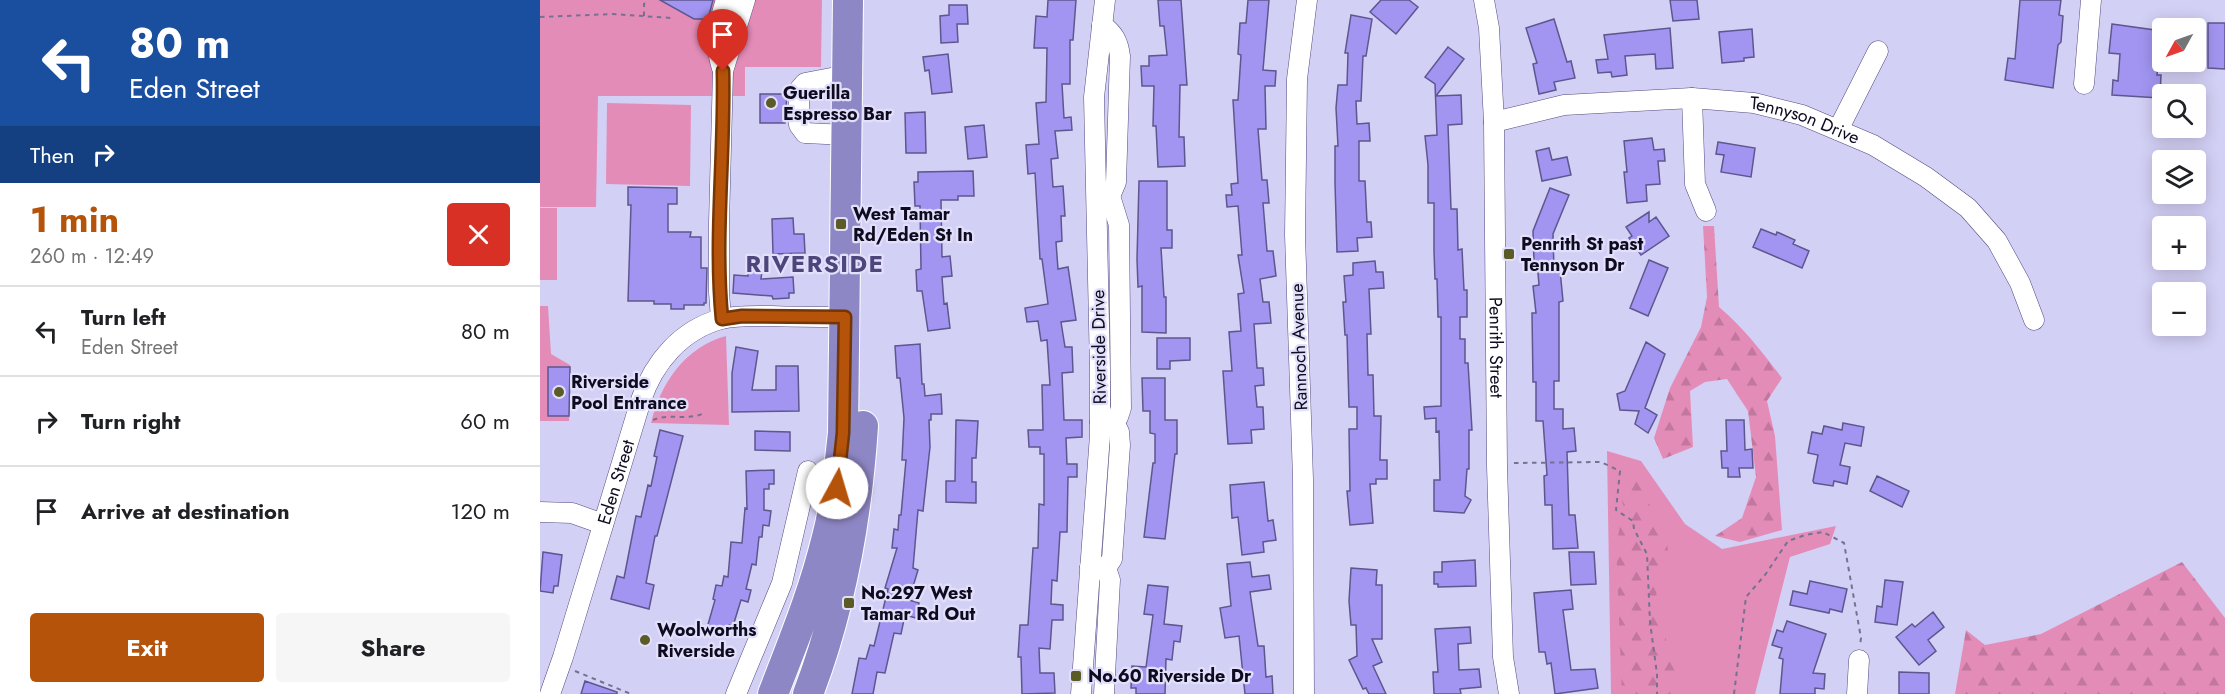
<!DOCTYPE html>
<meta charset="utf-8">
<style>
:root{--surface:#fff;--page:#f6f6f6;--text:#202124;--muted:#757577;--line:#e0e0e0;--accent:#b45309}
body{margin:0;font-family:Jost,sans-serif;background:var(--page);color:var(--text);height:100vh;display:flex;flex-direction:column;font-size:22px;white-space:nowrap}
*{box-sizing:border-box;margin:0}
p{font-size:20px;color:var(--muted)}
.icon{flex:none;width:33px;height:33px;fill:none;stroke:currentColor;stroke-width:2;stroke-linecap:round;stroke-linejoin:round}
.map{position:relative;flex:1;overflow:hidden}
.panel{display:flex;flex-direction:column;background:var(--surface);width:540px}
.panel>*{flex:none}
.banner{background:#1a4fa0;color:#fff;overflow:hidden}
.needle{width:39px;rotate:230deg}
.tools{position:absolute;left:1612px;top:18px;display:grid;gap:12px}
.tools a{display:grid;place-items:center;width:54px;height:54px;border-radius:6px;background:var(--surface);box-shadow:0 3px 15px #0003;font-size:30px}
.pin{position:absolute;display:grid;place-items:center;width:51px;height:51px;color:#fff;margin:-62px -26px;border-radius:50% 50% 50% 0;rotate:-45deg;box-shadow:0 0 6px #0007}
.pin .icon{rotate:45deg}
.me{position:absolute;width:66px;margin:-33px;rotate:6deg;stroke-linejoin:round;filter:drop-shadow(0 0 4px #0008)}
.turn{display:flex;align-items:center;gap:21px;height:126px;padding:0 30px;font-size:27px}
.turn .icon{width:78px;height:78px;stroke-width:2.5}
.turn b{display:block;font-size:42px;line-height:51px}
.then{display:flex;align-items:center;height:57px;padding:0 30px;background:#0003;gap:12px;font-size:22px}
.round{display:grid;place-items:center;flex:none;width:63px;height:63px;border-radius:6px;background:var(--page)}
.headline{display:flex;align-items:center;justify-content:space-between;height:102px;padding:0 30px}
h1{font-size:36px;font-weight:700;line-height:45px;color:var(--accent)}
.action{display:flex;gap:12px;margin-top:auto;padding:12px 30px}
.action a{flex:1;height:69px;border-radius:6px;background:var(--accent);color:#fff;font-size:24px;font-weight:700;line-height:69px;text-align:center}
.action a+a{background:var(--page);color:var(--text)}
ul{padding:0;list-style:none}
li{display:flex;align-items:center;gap:18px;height:90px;padding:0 30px;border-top:2px solid var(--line)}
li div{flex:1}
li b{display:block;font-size:22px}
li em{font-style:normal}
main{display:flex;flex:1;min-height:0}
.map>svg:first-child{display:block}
.green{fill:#e48cb8}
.forest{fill:url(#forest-firs)}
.building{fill:#a195f1;stroke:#5e568e;stroke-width:1.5}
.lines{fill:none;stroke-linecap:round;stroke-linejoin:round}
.minor-casing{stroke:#524a80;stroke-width:21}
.highway-casing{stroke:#fff;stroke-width:32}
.path{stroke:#757290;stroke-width:2;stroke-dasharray:4.5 4.5;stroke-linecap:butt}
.minor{stroke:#fff;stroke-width:20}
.highway{stroke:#8e87c5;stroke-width:30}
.route-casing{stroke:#753606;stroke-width:15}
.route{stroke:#b45309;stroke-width:10}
.poi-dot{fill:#5b5b28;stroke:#e1dff9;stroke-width:2}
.labels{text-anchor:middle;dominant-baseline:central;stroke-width:4.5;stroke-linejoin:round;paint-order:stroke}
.poi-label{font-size:18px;font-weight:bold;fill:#0e0b20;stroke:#e1dff9;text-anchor:start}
.street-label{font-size:18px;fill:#0e0b20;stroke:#e1dff9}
.district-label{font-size:24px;font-weight:bold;letter-spacing:1.5px;fill:#4d457b;stroke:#e1dff9}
</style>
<main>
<section class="panel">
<div class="banner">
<div class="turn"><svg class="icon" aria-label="left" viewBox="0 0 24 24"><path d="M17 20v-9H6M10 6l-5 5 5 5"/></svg><div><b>80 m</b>Eden Street</div></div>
<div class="then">Then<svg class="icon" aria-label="right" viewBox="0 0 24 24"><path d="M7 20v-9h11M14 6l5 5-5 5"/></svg></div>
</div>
<div class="headline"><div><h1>1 min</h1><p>260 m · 12:49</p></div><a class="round" style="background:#d93025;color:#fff"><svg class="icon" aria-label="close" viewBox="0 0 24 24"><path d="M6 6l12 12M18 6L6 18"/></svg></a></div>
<ul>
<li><svg class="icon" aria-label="left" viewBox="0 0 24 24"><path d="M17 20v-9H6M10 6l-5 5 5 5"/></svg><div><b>Turn left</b><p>Eden Street</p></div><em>80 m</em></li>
<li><svg class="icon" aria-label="right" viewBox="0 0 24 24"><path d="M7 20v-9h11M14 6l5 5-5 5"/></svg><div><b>Turn right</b></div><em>60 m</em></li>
<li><svg class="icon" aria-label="arrive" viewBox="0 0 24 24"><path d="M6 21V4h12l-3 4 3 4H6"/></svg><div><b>Arrive at destination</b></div><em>120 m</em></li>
</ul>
<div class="action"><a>Exit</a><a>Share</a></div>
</section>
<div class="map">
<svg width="1685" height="694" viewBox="0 0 1685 694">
<defs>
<pattern id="forest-firs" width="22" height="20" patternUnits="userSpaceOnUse" patternTransform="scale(1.5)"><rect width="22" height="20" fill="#e48cb8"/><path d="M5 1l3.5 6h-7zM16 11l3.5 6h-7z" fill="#c2779e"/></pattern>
</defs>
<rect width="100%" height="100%" fill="#d3d0f6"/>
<!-- green -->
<path class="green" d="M0 0H282L281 67H205V96H58L56 207H0Z
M67 103 151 105 150 186 66 184Z
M0 208H17V280H0Z
M0 306H8L11 354 30 365 29 421H0Z
M186 336 189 425 111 423C120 384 145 347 186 336Z
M1067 451 1101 461 1145 524 1182 549 1296 526 1290 544 1250 557 1215 694H1071Z"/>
<!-- forest -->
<path class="forest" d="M1163 226H1174L1179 307C1203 327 1223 353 1242 378L1227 401 1235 436 1242 530 1200 542 1175 536 1202 518 1216 477 1208 411 1187 379 1165 382 1150 391 1153 447 1123 459 1114 438 1130 388 1161 327 1167 297Z
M1099 481 1127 543 1129 559 1114 570 1118 610 1141 694H1082L1076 544 1084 509 1078 483Z
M1642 562 1685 618V694H1415L1426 630 1445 645 1501 634Z"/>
<!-- building -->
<path class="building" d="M120 0H173L168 19H154Z
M508 0H536L533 40H530V84H522L524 118 531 117 532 130 515 131 518 158 511 159 513 187 523 186 525 216H521L522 241 516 242 518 269 528 267 536 320 521 322 525 347H532L533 372 522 373 524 420H542V437L526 438 527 464H537V477H528L527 532H520L517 581 512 580 511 604 523 605V620H512L510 649 499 648 500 673H514L515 693 482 694 481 657H478L480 625H488L493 548H498L499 504 504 505V454H500V447H489L488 430H503L502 385H510L507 340 501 341 498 321 487 322 485 308 508 304 502 259H500L495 173 488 174 486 145 499 144 496 103 506 102 507 48H494L496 16 507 17Z
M618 0H641L647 85H640L639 137H644L645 166 618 167 616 126H613L614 86H602L601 66H609V56L627 55 624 26H620Z
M708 0H729L723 70 736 71 735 86H725L726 129H718L722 180H727L729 203H723L727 251H733L736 276 720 279 723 302H729L731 323 714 324 717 368H723L724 385 715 386 717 407H723L724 429 711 430 712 443 688 444 683 371H692L689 332 701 331 698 294 704 293 698 255H702L698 206 687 207 686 195H692L691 184 698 183 693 100H698L701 55 698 54 700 23H706Z
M841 0H869L878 7 856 34 830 12Z
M1130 0H1157L1159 19 1133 21Z
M1480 0H1521L1519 15 1523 16 1521 42 1518 45 1513 88 1465 80 1468 58 1475 59Z
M409 5H427L428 24H417L418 42 401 43 400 16 409 15Z
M811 15 832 19 826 56H823L821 101H816L817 124 829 123 830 141H819V181H825L827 222H831L832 237 817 238 818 251 797 252 795 183V146H798L796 108 798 85H807L808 53H805Z
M1014 19 1027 62 1031 61 1035 78 1014 82 1016 90 999 94 993 64 997 63 986 28Z
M1668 23H1685V69L1668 68Z
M1572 24 1622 31 1617 75H1621L1620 98 1572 95 1573 80 1578 81 1580 54 1569 53Z
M1130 28 1133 68 1116 69 1115 54 1085 56 1087 75 1072 77 1071 72 1058 73 1056 60 1068 59 1064 35Z
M1212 29 1214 57 1204 58V61L1182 63 1179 32Z
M908 47 924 59 896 96 921 95 922 124 908 125 911 209H917L918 250 922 249 924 290H927V317H920V339H925V363H928L932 430H929V469H927L925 496 931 500 924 513 894 511V480H900L899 431 896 432V418L885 419 884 407 901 406V317H898L897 279H895L894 251V203H888V165L885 136 897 135 895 84 885 77Z
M408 54 412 92 392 94 389 70 385 71 383 57Z
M220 94H247L245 123H220Z
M385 112 386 153H366L365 113Z
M444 125 447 157 428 159 425 127Z
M1112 138 1114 150 1124 149 1125 161H1118L1120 184 1106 185 1107 201 1087 203 1084 172H1087L1084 141Z
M1178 142 1215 148 1211 177 1181 172 1184 155 1176 154Z
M1009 148 1012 160 1027 157 1031 175 1002 181 996 151Z
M433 171 434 196H418V200H401L402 257 410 256 412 276 402 277 404 304 407 303 410 328 388 331 382 291H377L376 270 381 269 380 206H375L374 182H378V172Z
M599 181H627V230H632V248H621L624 297H626V333L602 332V286L598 287 597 259Z
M88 187 137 188V204H128V232H151L150 237H161V268H167L166 303H164V305H144V309H131V304H114V301H88L91 205H88Z
M1010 188 1029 195 1013 234 1014 270H1020L1023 301 1019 302V381H1014V409H1023V429L1034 428 1036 451 1027 452 1029 515H1035L1038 548 1013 549 1012 505H1005L1004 476 1007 475 1003 421H996V382H993L992 313H996L993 286 999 285 997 262H994L993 231Z
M1109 212V222L1116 217 1129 236 1101 255 1089 238 1092 236 1086 227Z
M253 218 254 234H264L265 253 233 254 232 219Z
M1221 229 1236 235 1237 232 1255 240 1253 244 1269 251 1262 268 1213 247Z
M1109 260 1128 268 1108 316 1090 308Z
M835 261 836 272H843L844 288 829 289 831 334H827L828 375H833L834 416H841L840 460H847V479H836V484H830L833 523 810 525 807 491H810L809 429H817V407H809L807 335H805L803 302H806L804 276 813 275V263Z
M208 270 222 271 221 279 253 277 254 293H249V298L233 299 232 296 193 293 194 275 208 276Z
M617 338H650V360L630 361V369H617Z
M1106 342 1125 354 1105 408 1117 415 1108 433 1095 424 1099 411 1080 410 1077 394 1085 391Z
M380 344 382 384H384L385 396 401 394 402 414H391V420H389L390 447 383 511 378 510 373 568 378 570 369 600 379 603 376 618 365 615 361 634 354 633 345 673 337 672 333 694H312L319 658 326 659 330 645 334 646 348 589 345 588 357 548H352L354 529 358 530 359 515H361L366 460H362L364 418 360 378H357L355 346Z
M196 347 218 351 212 390H236V366H258L259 411 192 412V373Z
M8 367H30L29 416H8Z
M602 378H625V420H637V454H635L625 539 604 537 613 463H615V434L610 433V411H603Z
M416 420 438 421 436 458H432V482H436V503L406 502V481H415Z
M1186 420H1204L1205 450 1212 449 1213 468H1199L1200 477H1188V468H1182L1181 451H1187Z
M1303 423 1324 427 1321 446 1305 443 1300 465 1310 467 1307 484 1294 481 1293 486 1274 483 1273 481 1278 455 1268 453 1272 432 1282 434 1284 426 1302 430Z
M120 430 143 436 117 536H115L106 583 114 585 109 609 71 599 77 576 84 578 96 516 101 517 108 485 111 486 117 457 114 456Z
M215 431 250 432V451L215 450Z
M234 470V484H229V489H224V510L231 511 229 526 223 525 222 537H219L216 565 212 564 206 589 211 590 208 602 201 600 193 626 189 625 186 634 167 628 175 600 173 599 176 585 182 586 184 576 188 577 191 542 202 543 205 508 207 509 206 471Z
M1337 476 1369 491 1362 507 1330 491Z
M724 482 728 521 733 520 736 540 723 542 724 552 702 555 698 517 692 518 690 485Z
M3 552 22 555 18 586H14L13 593 0 591Z
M1029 552H1054L1056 584 1031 585Z
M935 560 936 586 898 587V584H894V572H902V562Z
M710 562 712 577 729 575 731 589 710 592 718 646H724L726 677 732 676 733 694H705L699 636 685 638 680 608 691 606 687 564Z
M811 568 837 570 836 585H842V639H832L842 662 833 666 846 694H829L826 688 823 689 809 660 817 656 816 625H811L809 601Z
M1345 580 1363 582 1357 625 1335 622 1337 606 1342 607Z
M1270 581 1307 589 1302 612 1290 609 1289 613 1250 605 1253 591 1267 594Z
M608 585 628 587 624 624 642 626 640 642 634 641 632 660 626 659 625 694H596V688H591L592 666 606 667 613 615 604 614Z
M1031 590 1033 609 1023 610 1031 670 1055 669 1058 688 1015 694 1011 663 1007 664 1005 652H999L994 593Z
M1393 612 1404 627 1388 640 1396 651 1379 665 1356 637 1372 624 1375 627Z
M1247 621 1286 634 1273 673 1285 674 1284 689 1275 688V694H1240L1243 659 1239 658 1242 648 1232 645 1237 630 1243 632Z
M930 627 931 643 918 644 919 670 939 669 941 687 920 689 921 694H894L893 672H898L895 629Z
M1359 672 1389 673V694H1359Z
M45 681 77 692V694H41Z"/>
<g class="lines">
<!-- minor casing -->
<g class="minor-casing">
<g id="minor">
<path id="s1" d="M944 0 949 28 954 122 957 466 963 657 969 694"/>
<path d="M182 68C174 44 178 24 186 0"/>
<path d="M1544 84 1551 0"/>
<path d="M1152 98 1155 184 1166 211"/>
<path id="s2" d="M954 122 1024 105 1152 98 1214 103 1262 115 1333 145 1386 177 1428 208 1457 241 1480 283 1494 320"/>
<path d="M1298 130 1338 51"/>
<path d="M307 135 265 133 259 125V90L265 83 307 75"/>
<path d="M559 196H570L576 182 580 56C578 41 574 34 562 25"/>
<path d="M181 319 179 292V223L183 71 205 0"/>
<path d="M560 422H574L578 417 581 408 579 225 570 196"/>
<path d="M0 512 32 513 63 524"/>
<path d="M550 567 566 568 572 559 580 445 579 432 574 422"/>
<path id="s3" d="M10 694 23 657 101 400C114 362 141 330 181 319 197 315 215 316 231 316 256 317 280 317 305 317"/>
<path d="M196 694 242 583 268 471"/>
<path d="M541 694 560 435V369L554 97 565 0"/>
<path d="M564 694 570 580 566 568"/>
<path d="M764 694 763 479 755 235 757 79 767 0"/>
<path d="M1317 694 1319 660"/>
</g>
</g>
<!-- highway casing -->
<g class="highway-casing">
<path id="highway" d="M233 694C253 642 274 591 287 537 296 503 299 468 303 433L308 0
M268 694C301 608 317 518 323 426"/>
</g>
<!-- path -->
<path class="path" d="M104 16V4L108 0
M0 17 72 14 132 18
M113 420C129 413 149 421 164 413
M974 463 1061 462 1080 471 1076 510 1093 521 1094 529 1107 554 1110 622 1117 674V694
M35 671 91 694
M1194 694 1206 597 1225 575 1248 541 1265 535 1283 532 1304 543 1321 638 1320 645"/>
<!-- minor -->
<use href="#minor" class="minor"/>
<!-- highway -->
<use href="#highway" class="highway"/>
</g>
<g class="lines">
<!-- route casing -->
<g class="route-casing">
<path id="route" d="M183 71C185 154 174 237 182 319L202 316 305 317 303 433 297 488"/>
</g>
<!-- route -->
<use href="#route" class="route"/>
</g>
<!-- markers -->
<g class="poi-dot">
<circle cx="231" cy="103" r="6"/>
<rect x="295" y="218" width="12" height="12" rx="3"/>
<rect x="963" y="248" width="12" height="12" rx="3"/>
<circle cx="19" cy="392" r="6"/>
<rect x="303" y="597" width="12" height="12" rx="3"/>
<circle cx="105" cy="640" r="6"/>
<rect x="530" y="670" width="12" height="12" rx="3"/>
</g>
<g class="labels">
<!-- poi labels -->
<g class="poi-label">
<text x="243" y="93">Guerilla<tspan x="243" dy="21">Espresso Bar</tspan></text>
<text x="313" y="214">West Tamar<tspan x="313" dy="21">Rd/Eden St In</tspan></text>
<text x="981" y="244">Penrith St past<tspan x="981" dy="21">Tennyson Dr</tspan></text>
<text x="31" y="382">Riverside<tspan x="31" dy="21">Pool Entrance</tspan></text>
<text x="321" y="593">No.297 West<tspan x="321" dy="21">Tamar Rd Out</tspan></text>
<text x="117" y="630">Woolworths<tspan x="117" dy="21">Riverside</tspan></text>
<text x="548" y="676">No.60 Riverside Dr</text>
</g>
<!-- street labels -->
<g class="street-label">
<text stroke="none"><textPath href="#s2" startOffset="316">Tennyson Drive</textPath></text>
<text transform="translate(559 347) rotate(-91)">Riverside Drive</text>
<text transform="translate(759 347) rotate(-92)">Rannoch Avenue</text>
<text stroke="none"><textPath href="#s1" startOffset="348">Penrith Street</textPath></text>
<text stroke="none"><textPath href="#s3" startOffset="222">Eden Street</textPath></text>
</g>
<!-- district labels -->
<g class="district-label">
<text x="275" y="263">RIVERSIDE</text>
</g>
</g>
</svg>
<div class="tools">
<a><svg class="needle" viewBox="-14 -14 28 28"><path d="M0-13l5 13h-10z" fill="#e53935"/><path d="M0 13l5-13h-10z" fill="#757577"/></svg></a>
<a><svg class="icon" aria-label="search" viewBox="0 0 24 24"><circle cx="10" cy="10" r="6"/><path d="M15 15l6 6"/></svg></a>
<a><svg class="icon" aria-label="layers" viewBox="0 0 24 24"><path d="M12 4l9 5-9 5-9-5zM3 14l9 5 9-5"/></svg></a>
<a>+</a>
<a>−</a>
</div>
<div class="pin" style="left:183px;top:71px;background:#d93025"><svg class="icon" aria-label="arrive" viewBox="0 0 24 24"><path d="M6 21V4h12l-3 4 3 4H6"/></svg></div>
<svg class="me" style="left:297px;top:488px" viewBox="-20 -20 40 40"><circle r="19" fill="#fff"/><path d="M0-13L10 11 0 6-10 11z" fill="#b45309"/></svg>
</div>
</main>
